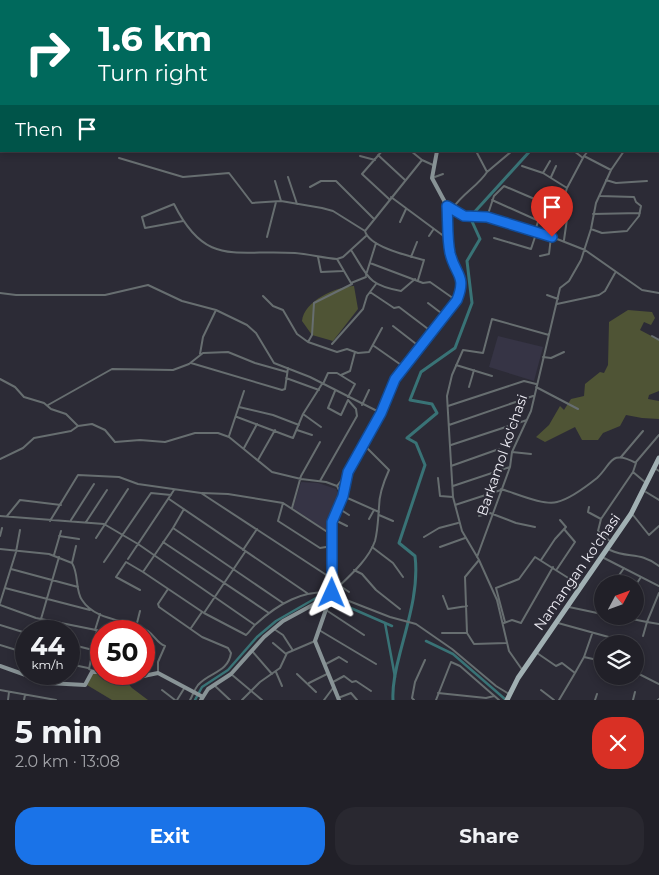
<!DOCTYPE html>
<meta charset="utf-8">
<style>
:root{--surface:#212028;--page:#292830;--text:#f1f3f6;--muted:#a2a3a8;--line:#3e3e45;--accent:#1a73e8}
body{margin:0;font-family:Montserrat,sans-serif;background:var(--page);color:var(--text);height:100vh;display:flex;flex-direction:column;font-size:19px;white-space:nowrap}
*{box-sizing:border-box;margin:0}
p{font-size:16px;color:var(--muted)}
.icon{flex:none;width:28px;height:28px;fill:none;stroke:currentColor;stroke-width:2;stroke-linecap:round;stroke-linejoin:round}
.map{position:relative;height:700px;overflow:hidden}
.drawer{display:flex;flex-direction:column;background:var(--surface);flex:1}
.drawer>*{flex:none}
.top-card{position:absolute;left:0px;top:0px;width:660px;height:152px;box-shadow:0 2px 8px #0003,0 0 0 1px var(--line);background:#00695c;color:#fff;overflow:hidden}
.needle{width:32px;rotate:49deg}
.fabs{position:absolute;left:594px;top:575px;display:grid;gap:10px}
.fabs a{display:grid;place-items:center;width:50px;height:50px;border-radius:50%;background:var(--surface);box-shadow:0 2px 8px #0003,0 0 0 1px var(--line);font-size:25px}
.speed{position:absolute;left:15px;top:620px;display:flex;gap:10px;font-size:25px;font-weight:700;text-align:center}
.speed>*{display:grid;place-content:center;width:65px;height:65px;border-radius:50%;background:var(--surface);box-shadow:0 2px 8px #0003,0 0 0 1px var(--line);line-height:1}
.speed small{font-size:12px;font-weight:400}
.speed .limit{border:8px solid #d22;background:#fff;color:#111}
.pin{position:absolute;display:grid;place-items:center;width:42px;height:42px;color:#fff;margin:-51px -21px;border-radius:50% 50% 50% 0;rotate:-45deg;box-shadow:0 0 5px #0007}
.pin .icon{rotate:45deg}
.me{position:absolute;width:55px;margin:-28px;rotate:1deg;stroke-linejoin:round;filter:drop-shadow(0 0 4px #0008)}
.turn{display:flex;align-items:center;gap:18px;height:105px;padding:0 15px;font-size:22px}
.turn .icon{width:65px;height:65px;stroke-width:2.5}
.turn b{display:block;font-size:35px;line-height:42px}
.then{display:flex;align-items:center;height:48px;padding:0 15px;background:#0003;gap:10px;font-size:19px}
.round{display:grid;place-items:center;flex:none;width:52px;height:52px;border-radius:20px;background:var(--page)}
.head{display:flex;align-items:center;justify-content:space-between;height:85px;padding:0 15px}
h1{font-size:30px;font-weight:700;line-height:38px}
.cta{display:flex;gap:10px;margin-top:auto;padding:10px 15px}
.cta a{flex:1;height:58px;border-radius:20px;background:var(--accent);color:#fff;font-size:20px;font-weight:700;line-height:58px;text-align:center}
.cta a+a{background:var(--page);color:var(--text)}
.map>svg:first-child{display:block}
.built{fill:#363445}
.green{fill:#4f5435}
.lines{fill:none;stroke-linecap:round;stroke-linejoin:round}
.canal{stroke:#397376;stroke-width:2.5}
.river{stroke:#397376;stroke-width:3}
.street{stroke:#676e70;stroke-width:2}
.secondary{stroke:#889396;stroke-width:4}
.primary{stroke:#a1b0b3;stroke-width:5}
.route-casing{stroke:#114b97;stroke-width:12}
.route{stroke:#1a73e8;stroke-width:9}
.labels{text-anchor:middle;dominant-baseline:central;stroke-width:4;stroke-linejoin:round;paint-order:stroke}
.street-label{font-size:14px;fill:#efeef6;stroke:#2c2b36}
</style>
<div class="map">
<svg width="659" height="700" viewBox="0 0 659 700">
<rect width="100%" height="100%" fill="#2c2b36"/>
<!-- built -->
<path class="built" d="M498 336 543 347 534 381 489 367Z
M301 482 318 483 336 489 339 495 330 518 328 532 293 508Z"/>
<!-- green -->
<path class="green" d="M354 286 358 309 333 341 312 335 302 321C304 301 335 287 354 286Z
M628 310 652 312 655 318 651 325 644 322 640 330 659 340V391L649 395 648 399 659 401V419L642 418 626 415 620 426 603 433 598 440H582L575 427 545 442 536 437 549 425 560 406 564 410 571 399 584 396 585 384 600 372 604 373 608 365 609 322Z
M96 672 124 679 132 688 148 700H112L87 685 92 673Z"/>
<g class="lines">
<!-- canal -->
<path class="canal" d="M385 623 395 677
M426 641 453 654 506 700
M195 700 202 687 228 670 257 637 276 621 316 598 330 599 392 626"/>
<!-- river -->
<path class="river" d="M393 700C392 685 396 668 400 653 408 622 419 588 415 556L399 543 425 465 416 443 407 438 437 413 432 404 410 400 421 372 455 348 472 303 467 261 480 239 470 217 530 151"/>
<!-- street -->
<path class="street" d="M57 0 59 1
M77 0 80 1
M98 0V1
M124 0V1
M243 0 244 1
M398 0 399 1
M439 0 442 1
M495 0 496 1
M519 0V1
M544 0 545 1
M587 0V1
M621 0V1
M11 1 13 0
M51 1 54 0
M166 1 168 0
M200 1 201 0
M220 1 221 0
M572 1 574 0
M0 7 1 6
M659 8V7
M382 151 362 174 389 199
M411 151 422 160
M574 151 583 158
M588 151 584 156 611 170
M378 155 405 180
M360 156 375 160
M584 156 567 188 552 237 585 250 642 290 659 293
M119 158 183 177 229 173 252 203 281 201 322 208 333 211 365 231C369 247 409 256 424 260L418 280
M522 166 543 173 567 188
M487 172 512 151
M543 173 550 161
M288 177 297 204
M551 177 556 166
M432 178 443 174
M606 180 616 183 647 181
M275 181 281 201
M310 187 321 181H336L374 219
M391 197 449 240
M492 200 539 221
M447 206 453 208C463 193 478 186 487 172L476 151
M453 208 464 216 487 217 552 237
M593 214 640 213
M487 217 494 196 504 186 544 203
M183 221 145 228 142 217 174 204C206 268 235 249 295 253 309 254 323 258 337 259L343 257 366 236
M400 222 406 209
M591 229 602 233 627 231 639 216 641 206 636 202 634 197 600 196
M365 231 422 160 433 165
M535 231 544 203 560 211
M429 236 433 230
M267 237 276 202
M494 238 531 249 537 231
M564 240 567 219
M351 250C368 276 367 285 401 291L415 279
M540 256 549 254 551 237
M318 257 321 272 343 271
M411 257 417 242
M337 259 351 283 366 277
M370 263 423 283 430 282 457 301
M366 275 376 243
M370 292 394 308 399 307 432 332
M0 293 16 295H105L148 285 182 301 216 310 247 325 256 333 274 363 310 377 381 413
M547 295 558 299
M263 296 273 306 283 310 297 334 308 342 337 352 347 349 358 353 369 352 382 328
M428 303 445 316
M557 304 599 295 605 291 615 273
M393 326 420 347
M652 336 659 340
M308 342 312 335 314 303 352 284
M332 344 363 309 367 296 376 284
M374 346 404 367
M200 354 203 337 216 310
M543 357 551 358 564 352
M191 363 282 390 285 389 288 368
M456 365 492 376
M341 375 350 371 355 352
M286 378 319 390
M0 379 15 387 24 397 44 403 51 409 66 414 78 426
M323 384 328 373H337L355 384 348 397
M469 387 474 370
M536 387 578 409
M335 391 328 408 341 415 348 400
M48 405 112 369 173 370 189 364 203 353 228 352 255 363 287 372
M362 405 369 390
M448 406 524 381 536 384
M239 407 273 415 299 425
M303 414 321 427
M237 417 293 438 303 414 322 384
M449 425 533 396
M297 430 312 435
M229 436 244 391
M451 445 527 420
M244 448 257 424
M512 452 531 454
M621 457 643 431
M0 459 23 448 34 438 71 431 78 426 92 424 105 430 115 442 140 440 165 442 195 433H218L229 437 272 472 301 479 326 482 337 486 347 473
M258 460 275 430
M636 462 659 435
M451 466 499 449
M656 469 659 471
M438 478 440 496 453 497
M320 481 357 416 356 409 348 400
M337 486 341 494 339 501
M453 486 510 467
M501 489C515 493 544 506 557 502 570 499 587 486 597 478 612 464 610 449 636 463L633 472 646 483
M646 492 659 500
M202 493 228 494 283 503 332 535
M343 496 379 512
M169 499 307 593
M283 503 278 521 320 548 332 546
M455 505 501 490
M589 507 588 512 601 519 633 472
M292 508 301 476 320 442
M338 508 349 515
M379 515 393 521
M633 515 649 535 659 526
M0 516 104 524 138 544 255 625
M7 516 20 500 61 505
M479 516 490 513 516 523 535 527
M333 519 347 526
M369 519 374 510
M601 519 598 531 611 542
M71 520 94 484
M50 521 78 475 119 477 138 484 201 493 331 578
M86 522 107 490
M173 528 184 509
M0 536 2 528
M59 536 79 539
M424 537 439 528 458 523
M96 538 128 489
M163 542 269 613
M372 547 393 563 403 577
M440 547 465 538
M0 549 49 554 72 563C79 574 75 590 82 600 96 622 129 619 148 631 155 636 157 643 165 646L158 662V673
M243 550 257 529
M610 550C629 559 639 551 659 566
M54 555 61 531
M477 557 510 467 512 452 531 411 560 288 569 281 581 260 591 229 596 203 611 170 624 151
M604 558 659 586
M128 559 174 490
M479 560 465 577 467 633 474 644 506 643
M541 560 555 539 566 527 560 520
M104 562 151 493 171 495
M72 563 76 546
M11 569 78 587
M557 569 575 542 564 529
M354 570 362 574 376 590 400 609
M613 584 624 568
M339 585 349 592
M635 586 641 577
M5 588 90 610
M168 589 158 604 159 607 202 637 228 648 231 653C228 673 209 672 198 685 194 690 193 695 190 700
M140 590 116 577 126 562 143 572
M333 592C347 578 368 561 375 541 378 529 378 519 379 507 379 494 384 481 389 470L364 445
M443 596 448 609 467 606
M0 603 16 552 20 530
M283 603 173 528 143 572 204 613 246 635C250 632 252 627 256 624 278 604 303 589 334 593L336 596 390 617 416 624 452 649 496 686 509 694
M0 605 36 618 101 631
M569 607 602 614
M326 610 364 635
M204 613 245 552
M597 613 602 600
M617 616 647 622 659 593
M41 619 59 557
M505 622 496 588 519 579 535 557 581 586
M504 623 512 620 521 623 553 567
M558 623 634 644
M0 625 26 633
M191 628 202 612
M274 629 283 635 292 649
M95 630 100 614
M319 630 376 664
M135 631 140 611
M442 633H467
M643 636 647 622 659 624
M273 643 286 654
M69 644 101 652
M0 645 26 653
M252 651 272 674
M537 653 556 666 562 663 575 673 559 700
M584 657 602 661
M69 664 88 668
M324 665 339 657 347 662
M94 671 89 669 97 630
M523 671 509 651 497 600 479 560 462 531 453 497 447 396 452 375 463 350 483 353 492 319 549 335
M276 672 282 686
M635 672 659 684
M575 673 584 657 592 634
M231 674 262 700
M297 674 316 692
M333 682 344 676 352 682 356 681 371 691
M309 683 327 674
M214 685 230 700
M0 690 56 700
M162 690 175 700
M541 690 554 700
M438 693 486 698 494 696
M338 698 351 693 357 700
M8 700 9 692
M24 700 25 695
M177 700 185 687
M242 700 260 682 280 668 287 653 315 641
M324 700 333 688
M414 700 412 698 415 682 425 660
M436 700 451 662 460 666 499 700
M595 700 597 694
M633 700 635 692
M658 700 659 699"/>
<!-- secondary -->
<path class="secondary" d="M68 1V0
M561 1 562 0
M0 666 48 683 85 685 92 672H101
M105 674 129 679 158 673 203 697
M201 700 208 689 231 674 264 637 283 621 318 602 329 604
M339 700 315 641 331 595 332 522 343 496 349 472 381 413 395 379 457 301 462 280 450 253 447 206 432 178 437 151"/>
<!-- primary -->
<path class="primary" d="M507 700 518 678 631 514 659 458"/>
</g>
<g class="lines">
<!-- route casing -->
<g class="route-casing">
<path id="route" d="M332 593V522L343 496 348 472 381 413 395 379 457 300C467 275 455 275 450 253 447 238 448 221 447 206L464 216 487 217 552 237"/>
</g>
<!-- route -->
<use href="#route" class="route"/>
</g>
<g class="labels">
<!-- street labels -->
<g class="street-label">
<text transform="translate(502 455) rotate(-71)">Barkamol ko'chasi</text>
<text transform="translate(577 572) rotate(-55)">Namangan ko'chasi</text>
</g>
</g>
</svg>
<div class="fabs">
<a><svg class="needle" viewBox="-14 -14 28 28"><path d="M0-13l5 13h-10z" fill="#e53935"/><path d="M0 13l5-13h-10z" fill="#a2a3a8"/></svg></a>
<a><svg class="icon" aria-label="layers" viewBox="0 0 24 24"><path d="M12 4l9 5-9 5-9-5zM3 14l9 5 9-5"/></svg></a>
</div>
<div class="speed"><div>44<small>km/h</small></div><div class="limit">50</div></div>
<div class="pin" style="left:552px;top:237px;background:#d93025"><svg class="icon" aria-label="arrive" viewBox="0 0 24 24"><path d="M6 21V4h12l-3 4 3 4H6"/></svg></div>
<svg class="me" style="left:332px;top:593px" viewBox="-20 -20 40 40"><path d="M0-17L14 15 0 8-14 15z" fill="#1a73e8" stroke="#fff" stroke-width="4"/></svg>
<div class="top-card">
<div class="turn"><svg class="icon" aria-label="right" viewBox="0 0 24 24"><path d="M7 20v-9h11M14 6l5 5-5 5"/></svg><div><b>1.6 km</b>Turn right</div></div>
<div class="then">Then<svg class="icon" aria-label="arrive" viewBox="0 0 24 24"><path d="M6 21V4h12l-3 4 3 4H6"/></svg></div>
</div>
</div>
<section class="drawer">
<div class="head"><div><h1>5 min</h1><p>2.0 km · 13:08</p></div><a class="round" style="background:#d93025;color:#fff"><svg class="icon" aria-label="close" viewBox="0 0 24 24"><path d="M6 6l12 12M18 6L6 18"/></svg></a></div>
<div class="cta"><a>Exit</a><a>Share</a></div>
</section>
